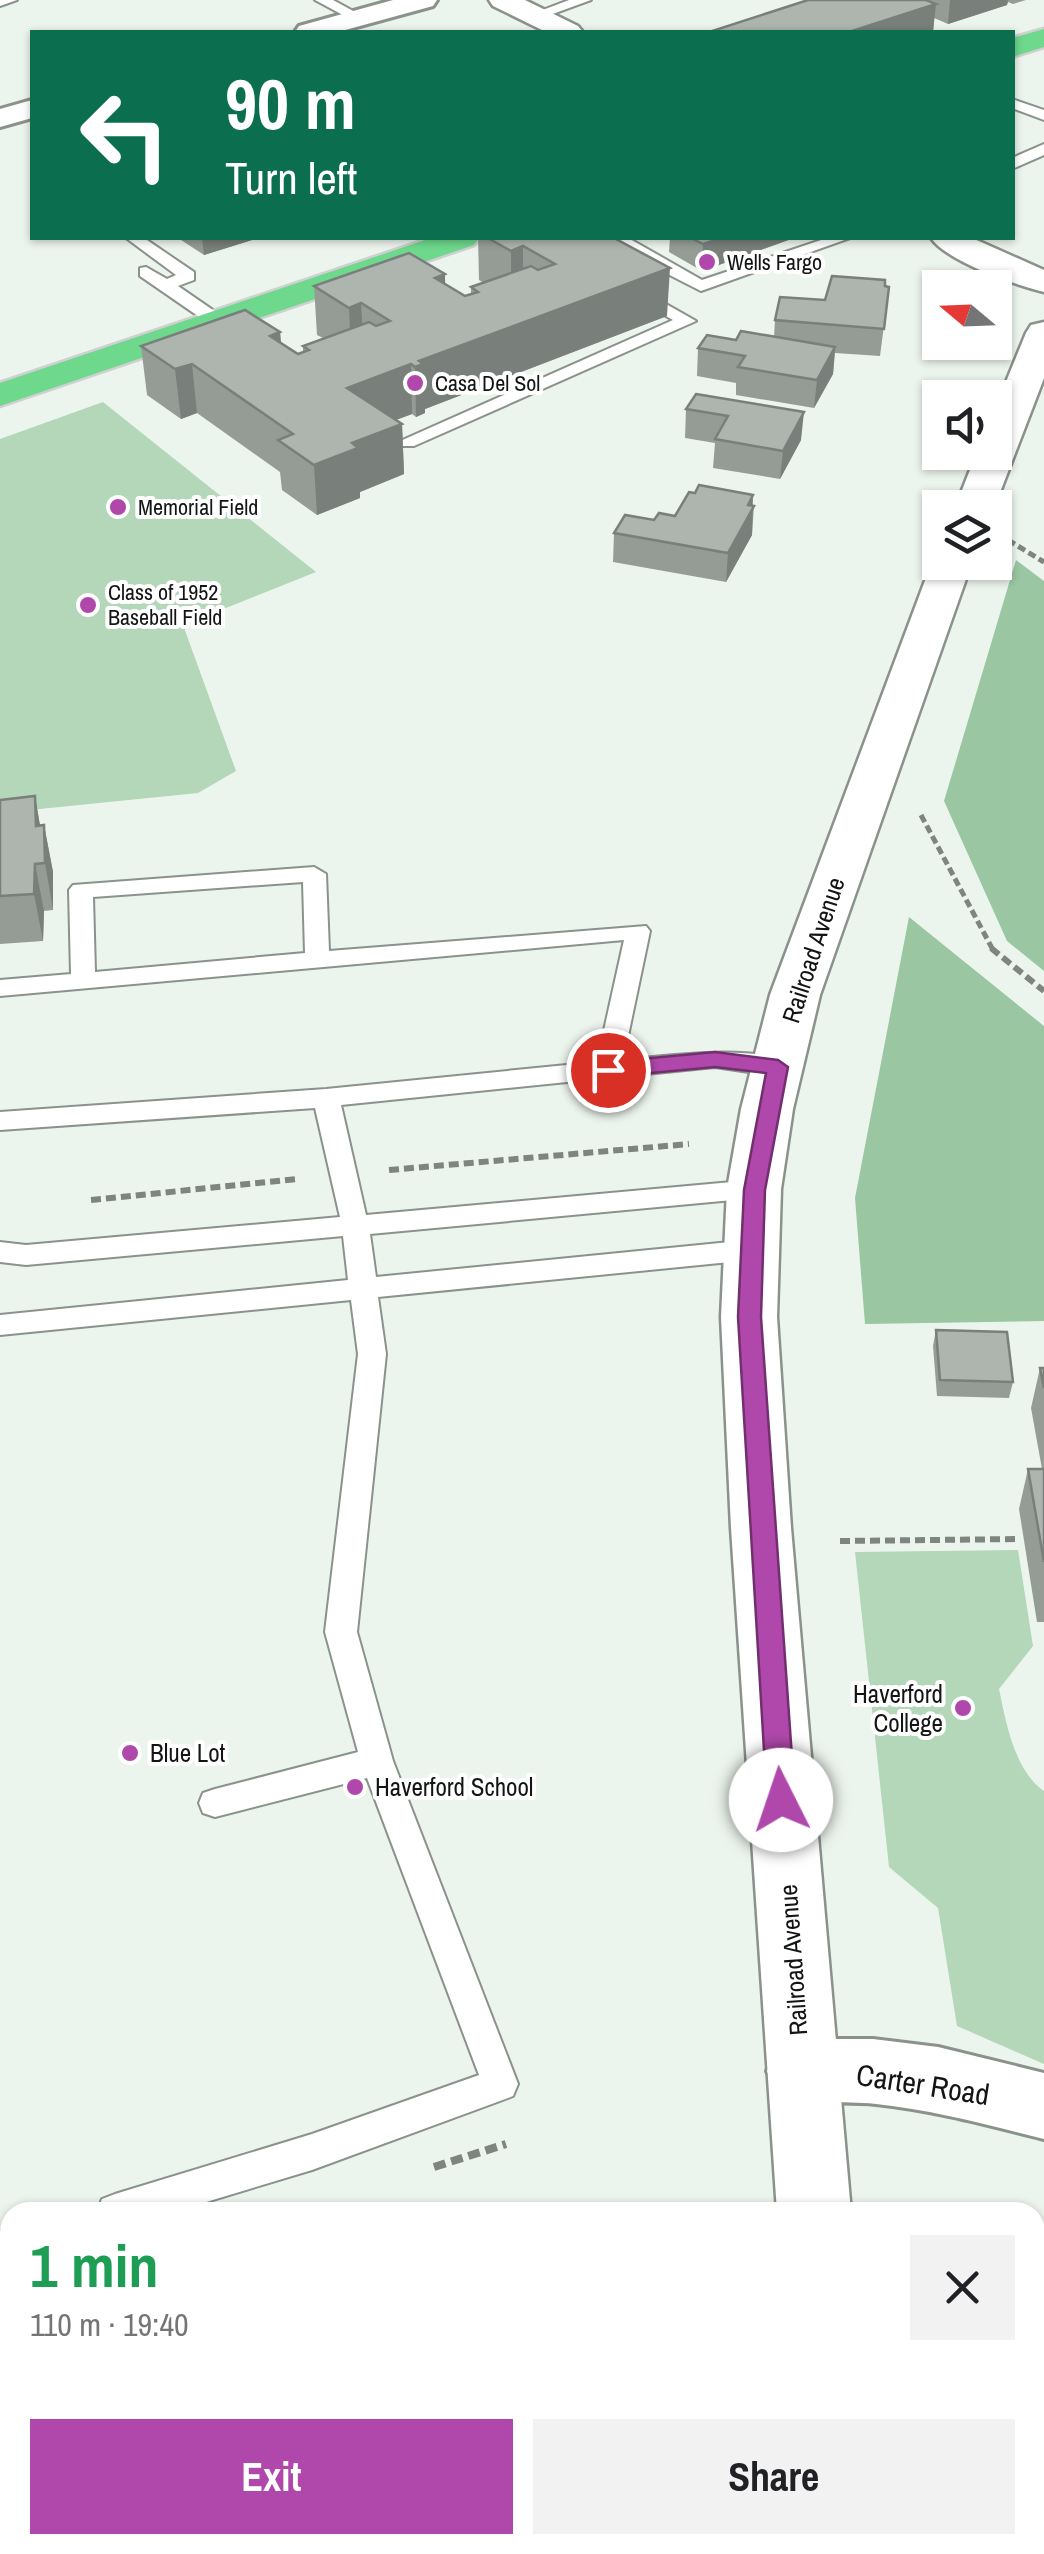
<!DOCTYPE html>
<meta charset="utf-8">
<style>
:root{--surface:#fff;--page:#f2f2f2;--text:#202124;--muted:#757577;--accent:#b048ab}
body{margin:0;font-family:"Archivo Narrow",sans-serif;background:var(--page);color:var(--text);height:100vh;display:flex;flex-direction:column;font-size:38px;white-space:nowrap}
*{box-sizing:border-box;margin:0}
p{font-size:32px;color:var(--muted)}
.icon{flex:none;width:55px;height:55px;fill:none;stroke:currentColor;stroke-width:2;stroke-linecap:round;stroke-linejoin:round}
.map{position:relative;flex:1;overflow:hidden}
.panel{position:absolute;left:0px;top:2202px;width:1045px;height:352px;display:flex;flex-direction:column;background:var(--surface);border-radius:30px 30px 0 0;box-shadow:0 2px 8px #0004}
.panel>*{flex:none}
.top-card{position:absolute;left:30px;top:30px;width:985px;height:210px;border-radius:0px;box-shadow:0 2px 8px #0004;background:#0b6e4f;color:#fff;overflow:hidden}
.needle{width:65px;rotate:289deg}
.controls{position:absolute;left:922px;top:270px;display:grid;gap:20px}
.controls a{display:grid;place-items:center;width:90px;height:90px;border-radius:0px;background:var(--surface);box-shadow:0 2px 8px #0004;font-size:50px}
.pin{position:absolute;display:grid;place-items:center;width:85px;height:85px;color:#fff;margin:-42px;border:5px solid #fff;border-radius:50%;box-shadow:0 2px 10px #0007}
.me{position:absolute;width:110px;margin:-55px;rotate:356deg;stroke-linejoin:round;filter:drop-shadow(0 0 8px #0008)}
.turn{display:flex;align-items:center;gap:35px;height:210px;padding:0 30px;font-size:45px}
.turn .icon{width:130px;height:130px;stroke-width:2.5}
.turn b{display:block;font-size:70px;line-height:85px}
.round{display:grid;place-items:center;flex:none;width:105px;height:105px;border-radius:0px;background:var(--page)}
.summary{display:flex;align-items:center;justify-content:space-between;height:170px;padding:0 30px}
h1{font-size:60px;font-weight:800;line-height:75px;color:#1e9e55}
.cta{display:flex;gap:20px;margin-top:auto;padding:20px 30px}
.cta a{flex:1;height:115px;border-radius:0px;background:var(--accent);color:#fff;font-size:40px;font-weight:800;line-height:115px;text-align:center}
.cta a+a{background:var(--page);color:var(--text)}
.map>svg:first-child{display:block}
.green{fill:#b3d7b8}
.forest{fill:#9ac7a1}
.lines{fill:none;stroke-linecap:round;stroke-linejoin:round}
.service-casing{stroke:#8a928b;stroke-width:4}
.minor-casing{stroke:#8a928b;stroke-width:6}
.tertiary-casing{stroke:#8a928b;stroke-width:5}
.trunk-casing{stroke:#d0d0d0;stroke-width:5}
.path-far2{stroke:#7e847f;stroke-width:5;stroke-dasharray:8 4;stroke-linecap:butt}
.path-far1{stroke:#7e847f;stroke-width:6;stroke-dasharray:10 5;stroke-linecap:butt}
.path{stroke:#7e847f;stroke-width:8;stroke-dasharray:12 6;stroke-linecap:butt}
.service{fill:#fff;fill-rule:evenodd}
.minor{fill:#fff;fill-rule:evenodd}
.tertiary{fill:#fff;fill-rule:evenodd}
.trunk{fill:#6ed88c;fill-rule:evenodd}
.wall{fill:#959c96}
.shaded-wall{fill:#797f7a}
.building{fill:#adb5ae;stroke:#797f7a;stroke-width:2.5}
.route{fill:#b048ab;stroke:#722f6f;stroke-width:2.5}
.poi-dot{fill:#b048ab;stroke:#fff;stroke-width:4}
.labels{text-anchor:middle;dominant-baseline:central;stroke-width:8;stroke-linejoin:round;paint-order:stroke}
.far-poi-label{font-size:22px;fill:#121513;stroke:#fff;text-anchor:start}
.street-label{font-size:25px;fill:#121513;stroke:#fff}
.poi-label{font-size:25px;fill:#121513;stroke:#fff;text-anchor:start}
.near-street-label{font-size:30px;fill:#121513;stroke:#fff}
</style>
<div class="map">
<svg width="1044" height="2554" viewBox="0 0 1044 2554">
<rect width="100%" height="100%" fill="#ecf5ed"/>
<!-- green -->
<path class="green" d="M103 402 316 572 183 625 236 771 198 793 0 813V439Z
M1018 1550 1033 1646 999 1689C1006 1722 1014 1770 1044 1791V2064L957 2026 938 1908 889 1867 855 1552Z
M10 2378V2545H561L564 2554H0V2381Z"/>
<!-- forest -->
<path class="forest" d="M1016 560 1044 581V971L1007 941 944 801Z
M909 917 1044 1026V1321L865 1324 855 1198Z"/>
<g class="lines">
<!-- service casing -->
<g class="service-casing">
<path id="service" d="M0 0H17L0 6Z
M315 0H333L366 18 354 21Z
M569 0H591L539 19 527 16Z
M1012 99 1044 110V120L1012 108Z
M1044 144V155L1012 169V158Z
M126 238H144L194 272V280L178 286 223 317V325H211L140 276V268L146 267 167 279 176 275Z
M597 238 630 239 702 280 827 238H850L701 291Z
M636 287 696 321 414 446H400L398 442 673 320 630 296V288Z
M314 867 326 874 329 951 646 926 650 931 623 1060C655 1057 770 1041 790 1067L777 1076 715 1067 341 1105 366 1215 754 1180 763 1182 767 1189 763 1196 754 1198 370 1234 376 1277 750 1240 760 1243 764 1250 760 1257 750 1260 378 1297 386 1354 357 1632 393 1761 518 2084 513 2096 500 2101 312 2170 173 2212H97L102 2199 115 2194 312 2134 479 2075 367 1778 215 1817 203 1813 199 1803 203 1793 215 1789 358 1752 325 1632 358 1354 351 1300 0 1335V1315L348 1280 343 1236 26 1265 0 1262V1242L26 1245 340 1217 315 1108 0 1130V1112L326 1089 597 1062 624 940 0 996V980L71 974 69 890 73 885ZM303 882 305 953 95 972 93 897Z
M10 2228V2266L0 2270V2232Z"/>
</g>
<!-- minor casing -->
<g class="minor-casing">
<path id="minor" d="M393 0H437L433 6 338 32H295L299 26Z
M32 100V118L0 127V109Z
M801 2039H873L938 2047 1044 2073V2139C988 2125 933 2110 876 2104 841 2100 810 2107 777 2094L767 2071 777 2048Z"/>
</g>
<!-- tertiary casing -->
<g class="tertiary-casing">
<path id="tertiary" d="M489 0H525L578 26 583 32H546L493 6Z
M931 238H972L1044 270V292C1016 285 948 262 931 238Z
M1044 322V378L994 508H955L977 452H995V409L1026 333 1031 325Z
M940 553V562H972L820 995 793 1109 781 1189 777 1317 791 1528 851 2212H777L731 1528 721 1317 727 1189 741 1109 770 995 932 562Z
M804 2545H886L887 2554H805Z"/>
</g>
<!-- trunk casing -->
<g class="trunk-casing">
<path id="trunk" d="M1044 29V47L1012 57V38Z
M431 238H479L474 245 0 406V383Z"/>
</g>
<!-- path-far2 -->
<path class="path-far2" d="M1008 540 1044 562
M921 815 993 950"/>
<!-- path-far1 -->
<path class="path-far1" d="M991 948 1044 991
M389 1170 689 1144
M91 1200 297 1179
M840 1541 1020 1539"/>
<!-- path -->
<path class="path" d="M434 2167 506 2144"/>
<!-- service -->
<use href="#service" class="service"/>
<!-- minor -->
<use href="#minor" class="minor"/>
<!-- tertiary -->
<use href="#tertiary" class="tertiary"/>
<!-- trunk -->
<use href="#trunk" class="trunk"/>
</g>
<!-- wall -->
<path class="wall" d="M808 0H1026L1013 4 1008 2 1007 5 948 24 934 18 933 32H712V31Z
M178 238H258L204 255Z
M478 238H614L667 316 425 409V413L416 417 412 414 396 420 402 424 404 474 360 492V498L317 515 282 490 280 472 197 413 181 419 147 395 141 346 280 332 281 343 298 354 303 352V346L323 338 317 335 314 286 446 284 465 296 471 294V287L484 283 479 280Z
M670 238H794L702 271 669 252Z
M885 286 889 287 880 356 835 353 833 374 814 408 736 395V383L697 376 698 348 736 340 774 337 775 320 825 300Z
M696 394 801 440 780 479 713 468 715 443 685 438 686 409Z
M754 506 752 535 726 582 613 562 614 533 654 520 675 516Z
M35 796 40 826 44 825 53 872V910L44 911 43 941 0 944V800Z
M936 1330 1013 1382 1009 1398 937 1396 933 1346Z
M1040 1368H1044V1622H1037L1019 1509 1028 1469H1042L1031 1408Z"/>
<!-- shaded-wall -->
<path class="shaded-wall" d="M950 0H1008L1007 5 948 24Z
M936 4 933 32H849Z
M202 238H258L204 255Z
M722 238H794L702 271 703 244Z
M523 246V294L511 299V251Z
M670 268 667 316 425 409V413L416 417 415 367 419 361Z
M445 274 446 322 435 278Z
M361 303 364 352 351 357 349 308Z
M280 332 284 381 270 336Z
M835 347 833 374 814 408 817 380Z
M192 364 197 413 181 419 175 369Z
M411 364 412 414 350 437 347 388Z
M804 412 801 440 780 479 783 451Z
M402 424 404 474 360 492V498L317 515 314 465 352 443Z
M753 495 752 535 726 582 728 553Z
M35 796 43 843 36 826Z
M44 825 53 872V910L45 863Z
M35 864 44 911 43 941 34 894Z"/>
<!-- building -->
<path class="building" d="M808 0H926L936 4 849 32H716L712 31Z
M488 238H614L670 268 419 361 423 364 415 367 411 364 347 388 402 424 352 443 358 448 314 465 278 440 293 434 192 364 175 369 141 346 245 310 280 332 270 336 298 354 309 350 303 346 369 322 376 326 390 321 361 303 349 308 314 286 409 253 445 274 435 278 465 296 478 292 471 287 531 266 538 270 555 264 523 246 511 251Z
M691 238H722L703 244Z
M832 276 885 280V286L889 287 884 329 775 320 780 297 825 300Z
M741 331 835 347 817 380 738 367 745 356 698 348 707 335 736 340Z
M696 394 804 412 783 451 715 439 728 416 686 409Z
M699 485 753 495 748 505 754 506 728 553 614 533 625 515 654 520 659 513 675 516 689 492 695 493Z
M35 796 36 826 44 825 45 863 35 864 34 894 0 896V800Z
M936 1330 1007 1332 1013 1382 940 1380Z
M1040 1368H1044V1388Z
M1028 1469H1044V1562Z"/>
<!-- route -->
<path class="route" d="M715 1052 778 1060 788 1067 765 1190 761 1317 795 1800 791 1808 781 1812 771 1808 767 1800 738 1317 744 1190 766 1073 715 1067 608 1077 598 1070 608 1062Z"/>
<!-- markers -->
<g class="poi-dot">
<circle cx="707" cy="262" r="10"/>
<circle cx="415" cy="383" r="10"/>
<circle cx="118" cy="507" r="10"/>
<circle cx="88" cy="605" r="10"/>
<circle cx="963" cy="1708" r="10"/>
<circle cx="130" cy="1753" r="10"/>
<circle cx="355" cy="1787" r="10"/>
</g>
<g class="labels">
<!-- far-poi labels -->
<g class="far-poi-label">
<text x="727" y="262">Wells Fargo</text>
<text x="435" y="383">Casa Del Sol</text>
<text x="138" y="507">Memorial Field</text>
<text x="108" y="592">Class of 1952<tspan x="108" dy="25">Baseball Field</tspan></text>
</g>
<!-- street labels -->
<g class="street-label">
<text transform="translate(813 950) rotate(-72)">Railroad Avenue</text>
<text transform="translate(793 1960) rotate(-94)">Railroad Avenue</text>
</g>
<!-- poi labels -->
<g class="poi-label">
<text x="943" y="1694" text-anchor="end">Haverford<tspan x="943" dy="29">College</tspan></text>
<text x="150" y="1753">Blue Lot</text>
<text x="375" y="1787">Haverford School</text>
</g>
<!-- near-street labels -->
<g class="near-street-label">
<text transform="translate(923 2084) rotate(9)">Carter Road</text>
</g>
</g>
</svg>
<div class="controls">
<a><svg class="needle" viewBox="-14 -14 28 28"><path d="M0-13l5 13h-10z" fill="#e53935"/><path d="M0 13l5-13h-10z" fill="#757577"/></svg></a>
<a><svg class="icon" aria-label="sound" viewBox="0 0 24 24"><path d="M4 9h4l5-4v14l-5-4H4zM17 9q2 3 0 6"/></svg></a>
<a><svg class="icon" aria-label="layers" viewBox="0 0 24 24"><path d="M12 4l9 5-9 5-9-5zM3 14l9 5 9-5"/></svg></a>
</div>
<div class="pin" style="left:608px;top:1070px;background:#d93025"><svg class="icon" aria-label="arrive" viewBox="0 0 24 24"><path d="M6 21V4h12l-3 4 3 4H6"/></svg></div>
<svg class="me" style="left:781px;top:1800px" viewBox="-20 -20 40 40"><circle r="19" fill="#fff"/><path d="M0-13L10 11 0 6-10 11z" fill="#b048ab"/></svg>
<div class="top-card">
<div class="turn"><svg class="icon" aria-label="left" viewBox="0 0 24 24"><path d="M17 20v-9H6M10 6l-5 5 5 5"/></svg><div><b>90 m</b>Turn left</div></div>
</div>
<section class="panel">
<div class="summary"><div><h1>1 min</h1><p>110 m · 19:40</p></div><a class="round"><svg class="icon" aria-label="close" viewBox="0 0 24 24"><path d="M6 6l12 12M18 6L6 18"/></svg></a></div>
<div class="cta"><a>Exit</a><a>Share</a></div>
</section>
</div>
